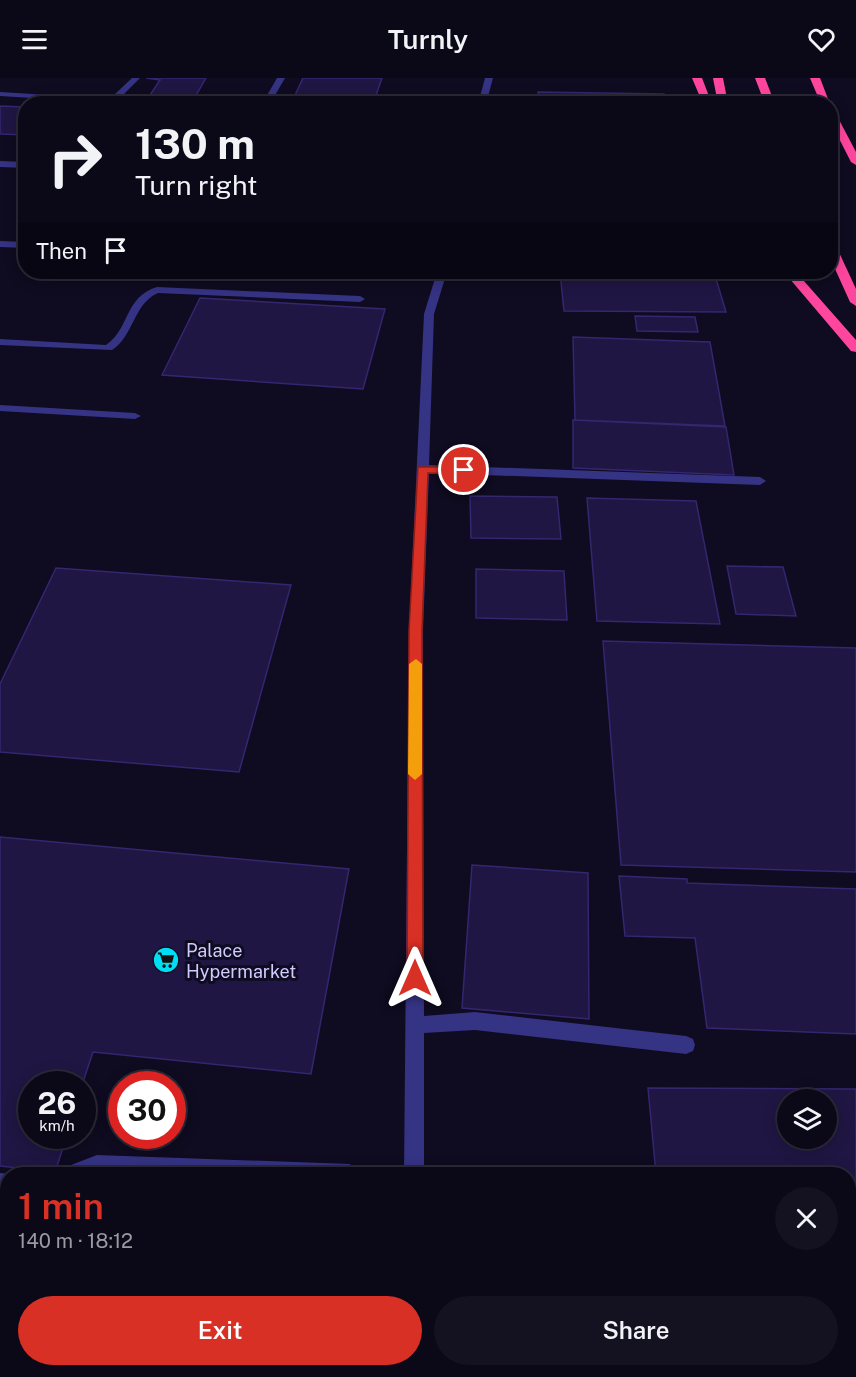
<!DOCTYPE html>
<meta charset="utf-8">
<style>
:root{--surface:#0b0818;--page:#141121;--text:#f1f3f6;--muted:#9a9aa2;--line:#2b2937;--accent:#d93025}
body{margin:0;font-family:"Public Sans",sans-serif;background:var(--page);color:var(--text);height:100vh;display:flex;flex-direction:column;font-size:22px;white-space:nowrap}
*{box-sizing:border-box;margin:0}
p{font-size:20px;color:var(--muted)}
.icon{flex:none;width:33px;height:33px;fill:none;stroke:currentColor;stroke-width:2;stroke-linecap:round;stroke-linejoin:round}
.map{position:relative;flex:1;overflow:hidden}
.drawer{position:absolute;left:0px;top:1089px;width:856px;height:210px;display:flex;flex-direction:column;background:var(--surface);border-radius:24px 24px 0 0;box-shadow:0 3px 15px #0003,0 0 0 2px var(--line)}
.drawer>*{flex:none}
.banner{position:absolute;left:18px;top:18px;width:820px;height:183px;border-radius:24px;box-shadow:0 3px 15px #0003,0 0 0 2px var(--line);background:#0b0818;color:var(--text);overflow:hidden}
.buttons{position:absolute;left:777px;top:1011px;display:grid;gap:12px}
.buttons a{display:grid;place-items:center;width:60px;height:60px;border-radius:50%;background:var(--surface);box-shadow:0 3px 15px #0003,0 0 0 2px var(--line);font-size:30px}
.speed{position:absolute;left:18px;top:993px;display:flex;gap:12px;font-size:30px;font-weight:700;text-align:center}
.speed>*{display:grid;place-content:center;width:78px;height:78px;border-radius:50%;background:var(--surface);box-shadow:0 3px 15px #0003,0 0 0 2px var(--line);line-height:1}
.speed small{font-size:15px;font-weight:400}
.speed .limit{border:9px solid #d22;background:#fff;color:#111}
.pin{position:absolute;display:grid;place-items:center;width:51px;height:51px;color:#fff;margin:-26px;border:3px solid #fff;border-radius:50%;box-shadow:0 2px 6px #0007}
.me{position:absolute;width:66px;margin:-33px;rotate:0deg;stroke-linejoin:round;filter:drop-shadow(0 0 4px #0008)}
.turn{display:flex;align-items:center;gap:21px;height:126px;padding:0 18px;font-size:27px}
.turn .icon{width:78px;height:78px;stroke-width:2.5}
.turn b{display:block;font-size:42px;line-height:51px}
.then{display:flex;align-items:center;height:57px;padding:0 18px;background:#0003;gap:12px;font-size:22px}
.round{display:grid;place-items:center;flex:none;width:63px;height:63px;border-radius:32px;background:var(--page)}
.headline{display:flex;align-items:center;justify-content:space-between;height:102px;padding:0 18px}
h1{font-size:36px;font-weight:600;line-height:45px;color:var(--accent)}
.button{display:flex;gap:12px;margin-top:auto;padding:12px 18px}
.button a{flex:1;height:69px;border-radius:36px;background:var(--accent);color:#fff;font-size:24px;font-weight:600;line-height:69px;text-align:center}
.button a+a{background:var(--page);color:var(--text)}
header{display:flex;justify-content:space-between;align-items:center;height:78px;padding:0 18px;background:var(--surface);font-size:27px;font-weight:600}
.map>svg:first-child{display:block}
.building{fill:#1f1643;stroke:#352670;stroke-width:1.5;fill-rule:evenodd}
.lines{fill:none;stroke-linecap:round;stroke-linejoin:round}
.minor{fill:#353383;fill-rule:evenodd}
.highway{fill:#ff469f;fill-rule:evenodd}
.route{fill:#d93025;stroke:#8d1f18;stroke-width:1.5}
.slow{fill:#f59e0b}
.labels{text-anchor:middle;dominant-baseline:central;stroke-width:6;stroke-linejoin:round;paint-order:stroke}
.poi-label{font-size:18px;fill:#d0cbff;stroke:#0f0b20;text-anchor:start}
</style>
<header><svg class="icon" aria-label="menu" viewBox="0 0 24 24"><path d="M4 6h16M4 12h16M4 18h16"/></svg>Turnly<svg class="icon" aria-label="heart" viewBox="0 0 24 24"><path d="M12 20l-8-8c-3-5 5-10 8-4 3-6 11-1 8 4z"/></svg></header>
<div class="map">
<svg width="856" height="1299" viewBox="0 0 856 1299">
<rect width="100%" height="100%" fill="#0f0b20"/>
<!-- building -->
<path class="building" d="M146 0H206L191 26H144L160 2Z
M303 0H382L373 26H291Z
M538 14 664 16 666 26H539Z
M0 28 26 29V57L0 56Z
M560 194H714L726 234 564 233Z
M200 220 385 231 363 311 162 297Z
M635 238 695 239 698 254 637 253Z
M573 259 710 264 725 348 575 342Z
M573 342 726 349 734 397 573 390Z
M470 418 557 419 561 461 471 460Z
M587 420 696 423 720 546 597 543Z
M727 488 783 489 796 538 736 536Z
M56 490 291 507 239 694 0 674V606Z
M476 491 564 493 567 542 476 540Z
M603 563 856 570V794L621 787Z
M0 759 349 791 311 996 93 974 82 1007 32 1006V1058H67L55 1094 0 1088Z
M472 787 588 795 589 941 462 930Z
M619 798 687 801V805L856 811V956L707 950 695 860 625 858Z
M648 1010 856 1011V1299H675L674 1292H849V1096H656ZM788 1022H826V1060H788Z
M0 1227H8V1292H292L291 1299H0Z"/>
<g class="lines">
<!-- minor -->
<path class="minor" d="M132 0H140L119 21 97 24 0 18V14L97 20 114 17Z
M277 0H285L270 26H262Z
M485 0H493L486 26H478Z
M0 83 26 84V90L0 89Z
M0 163 26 164V170L0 169Z
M437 194H447L434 236 429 387 760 399 766 403 760 407 429 395 423 553 424 938 475 934 686 958 693 961 695 967 693 973 686 976 475 952 424 955V1096H404L409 553 424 236Z
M157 209 360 218 365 221 360 224 158 215C133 226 134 258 112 272L0 267V261L106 267C130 251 124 219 157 209Z
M0 327 135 335 141 338 135 341 0 333Z
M97 1077 349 1086 356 1089 359 1096H63L66 1089Z
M0 1095 10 1096H8V1116L0 1115Z
M0 1181 8 1182V1204L0 1203Z
M411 1292H433V1299H411Z"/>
<!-- highway -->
<path class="highway" d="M692 0H702L712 26H703Z
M713 0H723L728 26H718Z
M755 0H765L775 26H765Z
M810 0H820L830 26H821Z
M831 33 836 36 856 74V87L851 84 831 45Z
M831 167 837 170 856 211V228L850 224 831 182Z
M784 194H796L856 262V274L851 273Z"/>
</g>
<!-- route -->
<path class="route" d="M418 389H464L470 392 464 396 428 395 422 553 423 900 421 906 415 908 409 906 407 900 409 553Z"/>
<!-- slow -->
<path class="slow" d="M416 581 422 586V696L415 702 408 696 409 586Z"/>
<!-- icons -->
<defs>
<g id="supermarket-disc" transform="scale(1.35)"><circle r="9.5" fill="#00def6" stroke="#0f0b20"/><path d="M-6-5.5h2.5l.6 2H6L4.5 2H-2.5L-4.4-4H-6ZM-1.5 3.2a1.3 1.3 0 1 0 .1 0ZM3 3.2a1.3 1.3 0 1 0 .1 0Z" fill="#111"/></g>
</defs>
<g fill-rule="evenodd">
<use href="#supermarket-disc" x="166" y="882"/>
</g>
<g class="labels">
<!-- poi labels -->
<g class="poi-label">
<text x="186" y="872">Palace<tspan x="186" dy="21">Hypermarket</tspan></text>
</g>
</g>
</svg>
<div class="buttons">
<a><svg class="icon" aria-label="layers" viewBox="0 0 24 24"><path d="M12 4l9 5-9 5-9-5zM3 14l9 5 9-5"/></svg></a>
</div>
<div class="speed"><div>26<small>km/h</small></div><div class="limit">30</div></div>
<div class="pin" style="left:464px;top:392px;background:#d93025"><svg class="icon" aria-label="arrive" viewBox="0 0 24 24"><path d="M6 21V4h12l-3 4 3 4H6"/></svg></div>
<svg class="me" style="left:415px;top:900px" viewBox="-20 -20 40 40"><path d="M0-17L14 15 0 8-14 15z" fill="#d93025" stroke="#fff" stroke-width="4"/></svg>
<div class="banner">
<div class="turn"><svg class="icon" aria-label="right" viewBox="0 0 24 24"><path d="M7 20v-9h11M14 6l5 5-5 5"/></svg><div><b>130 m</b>Turn right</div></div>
<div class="then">Then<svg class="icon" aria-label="arrive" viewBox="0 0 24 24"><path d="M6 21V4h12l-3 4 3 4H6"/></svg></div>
</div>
<section class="drawer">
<div class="headline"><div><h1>1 min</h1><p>140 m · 18:12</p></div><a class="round"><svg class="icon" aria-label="close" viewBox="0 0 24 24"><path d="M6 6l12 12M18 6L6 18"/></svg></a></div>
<div class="button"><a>Exit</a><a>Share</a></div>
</section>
</div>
